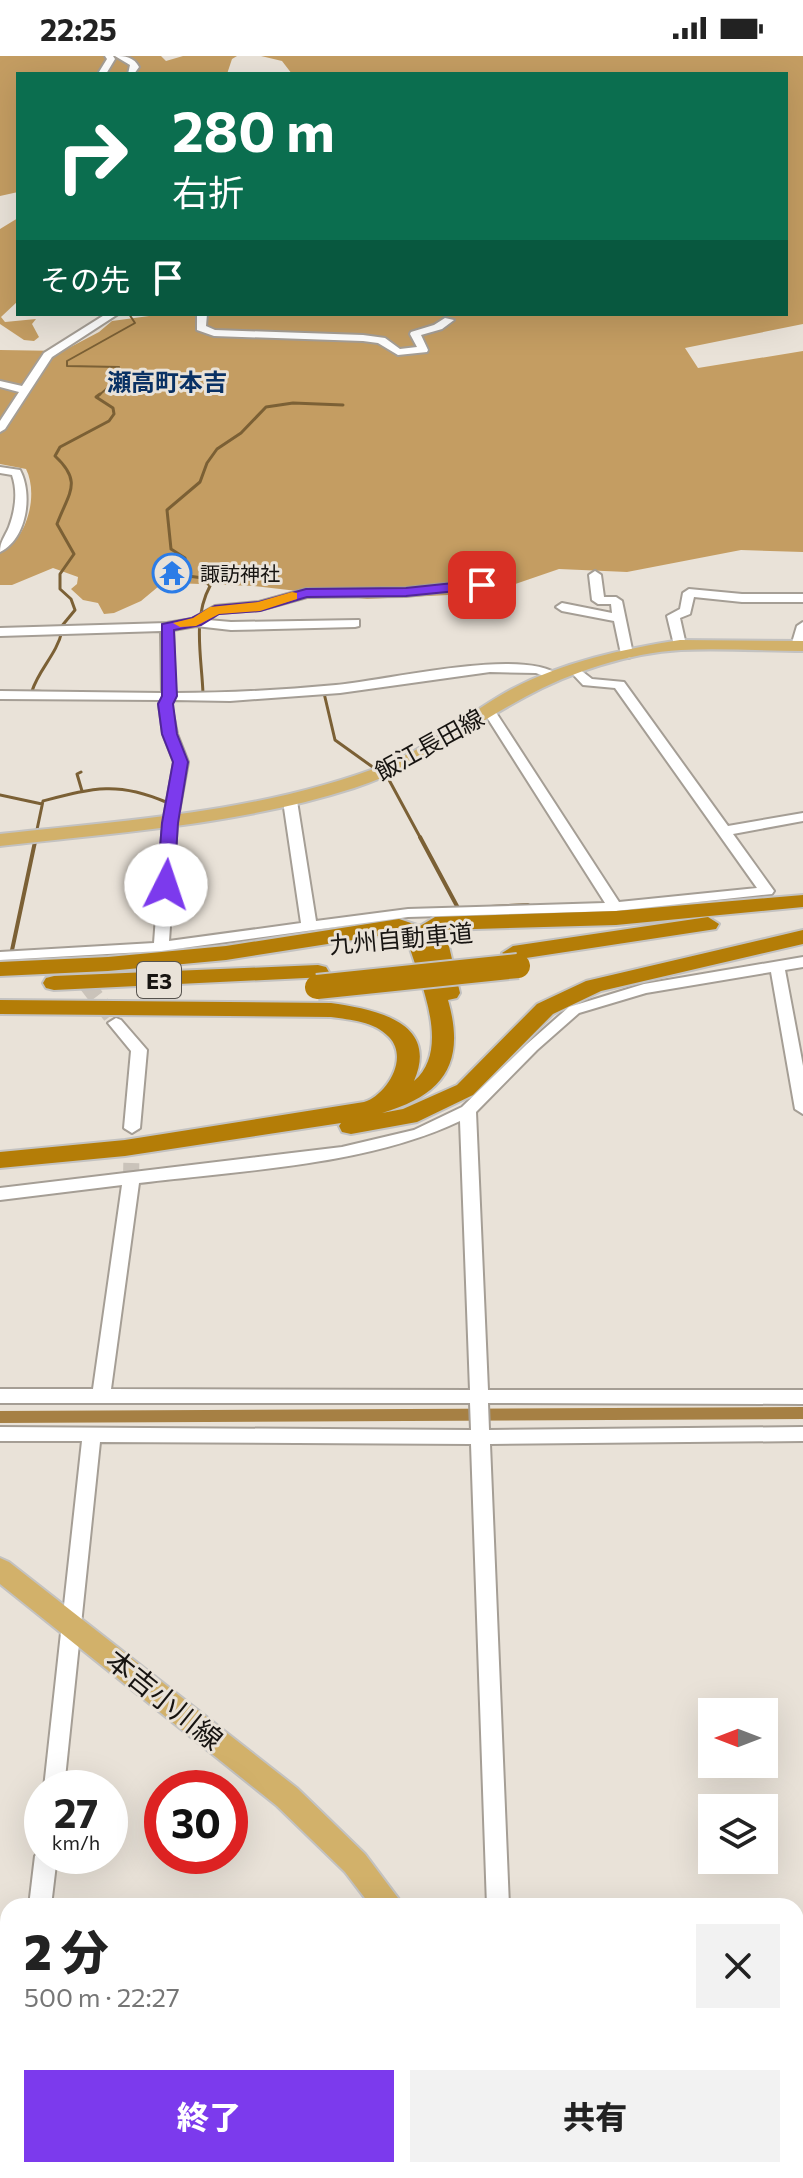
<!DOCTYPE html>
<html lang="ja">
<meta charset="utf-8">
<style>
:root{--surface:#fff;--page:#f2f2f2;--text:#222;--muted:#767676;--accent:#7c3aed}
body{margin:0;font-family:Commissioner,"Noto Sans JP",sans-serif;background:var(--page);color:var(--text);height:100vh;display:flex;flex-direction:column;font-size:30px;white-space:nowrap}
*{box-sizing:border-box;margin:0}
p{font-size:26px;color:var(--muted)}
.icon{flex:none;width:44px;height:44px;fill:none;stroke:currentColor;stroke-width:2;stroke-linecap:round;stroke-linejoin:round}
.map{position:relative;flex:1;overflow:hidden}
.details{position:absolute;left:0px;top:1842px;width:804px;height:280px;display:flex;flex-direction:column;background:var(--surface);border-radius:24px 24px 0 0;box-shadow:0 8px 32px #0002}
.details>*{flex:none}
.hud{position:absolute;left:16px;top:16px;width:772px;height:244px;border-radius:0px;box-shadow:0 8px 32px #0002;background:#0b6e4f;color:#fff;overflow:hidden}
.needle{width:52px;rotate:270deg}
.fabs{position:absolute;left:698px;top:1642px;display:grid;gap:16px}
.fabs a{display:grid;place-items:center;width:80px;height:80px;border-radius:0px;background:var(--surface);box-shadow:0 8px 32px #0002;font-size:40px}
.speed{position:absolute;left:24px;top:1714px;display:flex;gap:16px;font-size:40px;font-weight:700;text-align:center}
.speed>*{display:grid;place-content:center;width:104px;height:104px;border-radius:50%;background:var(--surface);box-shadow:0 8px 32px #0002;line-height:1}
.speed small{font-size:20px;font-weight:400}
.speed .limit{border:12px solid #d22;background:#fff;color:#111}
.pin{position:absolute;display:grid;place-items:center;width:68px;height:68px;color:#fff;margin:-34px;border-radius:16px;box-shadow:0 4px 12px #0006}
.me{position:absolute;width:88px;margin:-44px;rotate:4deg;stroke-linejoin:round;filter:drop-shadow(0 0 6px #0008)}
.turn{display:flex;align-items:center;gap:28px;height:168px;padding:0 24px;font-size:36px}
.turn .icon{width:104px;height:104px;stroke-width:2.5}
.turn b{display:block;font-size:56px;line-height:68px}
.then{display:flex;align-items:center;height:76px;padding:0 24px;background:#0003;gap:16px;font-size:30px}
.round{display:grid;place-items:center;flex:none;width:84px;height:84px;border-radius:0px;background:var(--page)}
.overview{display:flex;align-items:center;justify-content:space-between;height:136px;padding:0 24px}
h1{font-size:48px;font-weight:800;line-height:60px}
.action{display:flex;gap:16px;margin-top:auto;padding:16px 24px}
.action a{flex:1;height:92px;border-radius:0px;background:var(--accent);color:#fff;font-size:32px;font-weight:800;line-height:92px;text-align:center}
.action a+a{background:var(--page);color:var(--text)}
.status{display:flex;justify-content:space-between;align-items:center;height:56px;padding:0 40px;background:var(--surface);direction:ltr}
.status svg{height:22px;fill:currentColor}
.map>svg:first-child{display:block}
.forest{fill:#c49d62}
.lines{fill:none;stroke-linecap:round;stroke-linejoin:round}
.stream-far2{stroke:#7b6035;stroke-width:2}
.stream-far1{stroke:#7b6035;stroke-width:3}
.stream{stroke:#7b6035;stroke-width:4}
.canal{fill:#a68044;fill-rule:evenodd}
.minor-tunnel{stroke:#cac3ba;stroke-width:16;stroke-dasharray:16 8;stroke-linecap:butt}
.minor-casing{stroke:#a59e95;stroke-width:4}
.major-casing{stroke:#c3c2c1;stroke-width:4}
.highway-casing{stroke:#c3c2c1;stroke-width:4}
.minor{fill:#fff;fill-rule:evenodd}
.major{fill:#d2b16a;fill-rule:evenodd}
.highway{fill:#b47d07;fill-rule:evenodd}
.highway-bridge-casing{stroke:#c3c2c1;stroke-width:28;stroke-linecap:butt}
.highway-bridge{stroke:#b47d07;stroke-width:24}
.route{fill:#7c3aed;stroke:#51269a;stroke-width:2}
.slow{fill:#f59e0b}
.labels{text-anchor:middle;dominant-baseline:central;stroke-width:6;stroke-linejoin:round;paint-order:stroke}
.far-poi-label{font-size:20px;fill:#171411;stroke:#e9e2d8;text-anchor:start}
.shield{fill:#e9e2d8;stroke:#56524d;stroke-width:2}
.shield-label{font-size:22px;font-weight:bold;fill:#171411}
.far-quarter-label{font-size:24px;font-weight:bold;fill:#093164;stroke:#e9e2d8}
.street-label{font-size:24px;fill:#171411;stroke:#e9e2d8}
.near-street-label{font-size:28px;fill:#171411;stroke:#e9e2d8}
</style>
<div class="status"><b>22:25</b><svg viewBox="0 0 49 12"><path d="M0 12V9h3v3zM5 12V6h3v6zM10 12V3h3v9zM15 12V0h3v12zM26 1h20v11H26zM47 4h2v5h-2z"/></svg></div>
<div class="map">
<svg width="803" height="2122" viewBox="0 0 803 2122">
<rect width="100%" height="100%" fill="#e9e2d8"/>
<!-- forest -->
<path class="forest" d="M0 0H161L166 5 183 0H237L232 3 227 18H18V136L0 140Z
M261 0H803V268L685 292 698 312 803 295V496L741 494 627 516 559 513 489 537 367 543 254 530 173 527 159 530 141 545 114 557 104 558 98 547 83 544 71 533 77 528 78 521 53 512 12 529H0V497C27 484 39 439 26 413L0 408V294L63 295 99 276 112 265 164 258H786V18H292L282 5Z
M18 162V245L1 261 5 266 36 263 32 268 39 281 34 285 24 284 0 268V173Z"/>
<g class="lines">
<!-- stream-far2 -->
<path class="stream-far2" d="M98 340 112 328 119 311 67 310V305L135 267 129 258"/>
<!-- stream-far1 -->
<path class="stream-far1" d="M61 571 75 554 71 543 60 533V518L74 498 57 468C69 436 83 426 55 400L60 391 109 365 114 358 113 352 96 341 100 338
M52 636 32 635C39 613 57 598 62 575
M324 637 335 684 388 722 421 783
M203 638C202 603 192 563 210 530L203 522 188 520 185 502 171 493 167 454 200 426 207 407 217 393 241 377 266 351 293 347 343 349
M81 716 77 718 82 735
M0 739 42 748
M35 783 43 745C93 732 117 725 166 746"/>
<!-- stream -->
<path class="stream" d="M420 781 458 852
M491 851 528 849
M11 899 36 781"/>
<!-- canal -->
<path class="canal" d="M803 1351V1363L0 1367V1355Z"/>
<!-- minor-tunnel -->
<path class="minor-tunnel" d="M72 909 116 967
M131 1123 132 1072"/>
<!-- minor casing -->
<g class="minor-casing">
<path id="minor" d="M105 0H113L115 3 106 18H101L99 16 107 3Z
M115 0C125 0 134 1 139 11L134 18H128L130 9Z
M106 258H118L52 301 5 373 0 376V365L19 336 0 331V325L22 330 44 297Z
M197 258H207L206 270 215 274 363 279 385 282 400 293 417 291 410 278 411 276 434 269 445 262 454 264 442 273 421 279 428 294 427 296 398 299 378 287 363 285 214 280 197 274Z
M0 411 20 414C33 438 27 483 0 496 0 485 5 481 9 471 15 455 18 436 12 419L0 417Z
M595 515 601 519 604 541H616L622 545 633 598 631 601 627 602 621 598 614 565 562 555 556 551 562 547 612 557 611 548H598L592 544 589 519Z
M510 521 514 522V528L406 540 307 541 260 554 218 557 208 564 231 566 359 564V570L355 571 231 574 196 570 173 574 175 637C229 637 282 634 336 629 384 625 525 590 560 620L554 624 536 617 490 616 340 637 230 645 173 644 171 648 177 678 188 706 177 767 169 885 301 867 283 745 290 741 297 745 316 865 408 853 605 847 483 655 489 651 495 655 619 846 757 832 615 632 583 629 568 613 574 609 592 623 624 626 728 770 803 757V765L733 778 774 835 772 838 615 855 408 861 161 895 0 904V896L154 887 163 767 174 706 163 678 159 648 160 644 0 643V635L162 637 161 575 0 580V572L167 567 192 563 215 550 259 546 306 533 406 532Z
M689 533 742 538H803V546H742L694 541 690 558 680 562 686 589 680 593 674 589 667 560 680 553 683 537Z
M803 566V590L797 594 793 593 791 590 797 570Z
M803 901V911L785 914 803 1010V1058L795 1053 771 916 646 937 579 957 537 994 476 1056 488 1334H803V1348L488 1347 489 1374 803 1371V1385L490 1388 509 1850H487L471 1388 100 1386 64 1732H44L82 1385H0V1371L471 1374 470 1347H0V1333H93L122 1129 0 1144V1132L342 1091 414 1074 462 1051 527 988 569 951 644 928ZM460 1065 470 1334 111 1333 139 1127C243 1114 365 1110 460 1065Z
M116 962 121 964 147 994 140 1072 132 1077 124 1072 131 995 108 967Z
M42 1792V1800H57L51 1850H29L35 1800Z
M796 2059H803V2081H796Z
M0 2062H8V2084H0Z
M8 2103V2114H21L20 2122H0V2107Z
M496 2114H520L521 2122H497Z"/>
</g>
<!-- major casing -->
<g class="major-casing">
<path id="major" d="M680 584 803 585V595C763 595 721 592 681 594 629 597 570 616 525 641 467 672 417 712 354 732 239 769 119 776 0 790V778C131 764 263 756 387 708 430 691 471 655 512 633 563 606 623 593 680 584Z
M0 1502 9 1506 297 1732 365 1798 404 1850H371L345 1816 277 1750 0 1528Z
M465 2114H497L498 2122H466Z"/>
</g>
<!-- highway casing -->
<g class="highway-casing">
<path id="highway" d="M803 839V851L616 869 441 874 447 882 460 937 457 942 448 944C466 1007 444 1039 382 1057L403 1053 457 1029 537 948 586 925 803 874V888L601 935 553 958 473 1039 417 1066 351 1078 342 1076 339 1070 341 1067 125 1100 0 1112V1096L125 1084 364 1046C385 1040 410 1003 389 981 374 965 351 964 331 961L0 958V944L331 947C373 953 440 965 414 1025 453 992 418 922 407 883L409 880 398 877 226 904 108 915 0 920V906L108 901 226 890 399 863 420 870 435 861 616 855Z
M708 861 719 868 716 873 513 904 502 897 513 890Z
M318 909 326 911 329 916 326 921 54 934 46 932 43 927 46 922 54 920Z"/>
</g>
<!-- minor -->
<use href="#minor" class="minor"/>
<!-- major -->
<use href="#major" class="major"/>
<!-- highway -->
<use href="#highway" class="highway"/>
<!-- highway-bridge casing -->
<g class="highway-bridge-casing">
<path id="highway-bridge" d="M317 931 518 910"/>
</g>
<!-- highway-bridge -->
<use href="#highway-bridge" class="highway-bridge"/>
</g>
<!-- route -->
<path class="route" d="M482 524 489 529 487 532 406 540 307 541 260 555 219 558 201 569 174 574 177 640 173 648 177 678 188 706 178 767 174 829 166 834 160 832 157 829 162 767 173 706 162 678 158 648 162 640V568L192 562 215 550 259 546 306 533 406 532Z"/>
<!-- slow -->
<path class="slow" d="M292 536 297 537V543L260 555 219 558 196 570 180 571 173 567 193 562 210 551 258 546Z"/>
<!-- icons -->
<defs>
<g id="temple-ring" transform="scale(2)"><circle r="9.5" fill="#e9e2d8" stroke="#2b7ce7" stroke-width="1.5"/><path d="M0-6L5-2H3V0L6.5 2.5H4V6H1.5V3h-3V6H-4V2.5H-6.5L-3 0V-2H-5Z" fill="#2b7ce7"/></g>
</defs>
<g fill-rule="evenodd">
<use href="#temple-ring" x="172" y="517"/>
</g>
<g class="labels">
<!-- far-poi labels -->
<g class="far-poi-label">
<text x="200" y="517">諏訪神社</text>
</g>
<!-- shield labels -->
<rect class="shield" x="137" y="906" width="44" height="36" rx="6"/>
<g class="shield-label">
<text x="159" y="924">E3</text>
</g>
<!-- far-quarter labels -->
<g class="far-quarter-label">
<text x="167" y="325">瀬高町本吉</text>
</g>
<!-- street labels -->
<g class="street-label">
<text transform="translate(429 688) rotate(-29)">飯江長田線</text>
<text transform="translate(401 882) rotate(-5)">九州自動車道</text>
</g>
<!-- near-street labels -->
<g class="near-street-label">
<text transform="translate(165 1643) rotate(39)">本吉小川線</text>
</g>
</g>
</svg>
<div class="fabs">
<a><svg class="needle" viewBox="-14 -14 28 28"><path d="M0-13l5 13h-10z" fill="#e53935"/><path d="M0 13l5-13h-10z" fill="#767676"/></svg></a>
<a><svg class="icon" aria-label="layers" viewBox="0 0 24 24"><path d="M12 4l9 5-9 5-9-5zM3 14l9 5 9-5"/></svg></a>
</div>
<div class="speed"><div>27<small>km/h</small></div><div class="limit">30</div></div>
<div class="pin" style="left:482px;top:529px;background:#d93025"><svg class="icon" aria-label="arrive" viewBox="0 0 24 24"><path d="M6 21V4h12l-3 4 3 4H6"/></svg></div>
<svg class="me" style="left:166px;top:829px" viewBox="-20 -20 40 40"><circle r="19" fill="#fff"/><path d="M0-13L10 11 0 6-10 11z" fill="#7c3aed"/></svg>
<div class="hud">
<div class="turn"><svg class="icon" aria-label="right" viewBox="0 0 24 24"><path d="M7 20v-9h11M14 6l5 5-5 5"/></svg><div><b>280 m</b>右折</div></div>
<div class="then">その先<svg class="icon" aria-label="arrive" viewBox="0 0 24 24"><path d="M6 21V4h12l-3 4 3 4H6"/></svg></div>
</div>
<section class="details">
<div class="overview"><div><h1>2 分</h1><p>500 m · 22:27</p></div><a class="round"><svg class="icon" aria-label="close" viewBox="0 0 24 24"><path d="M6 6l12 12M18 6L6 18"/></svg></a></div>
<div class="action"><a>終了</a><a>共有</a></div>
</section>
</div>
